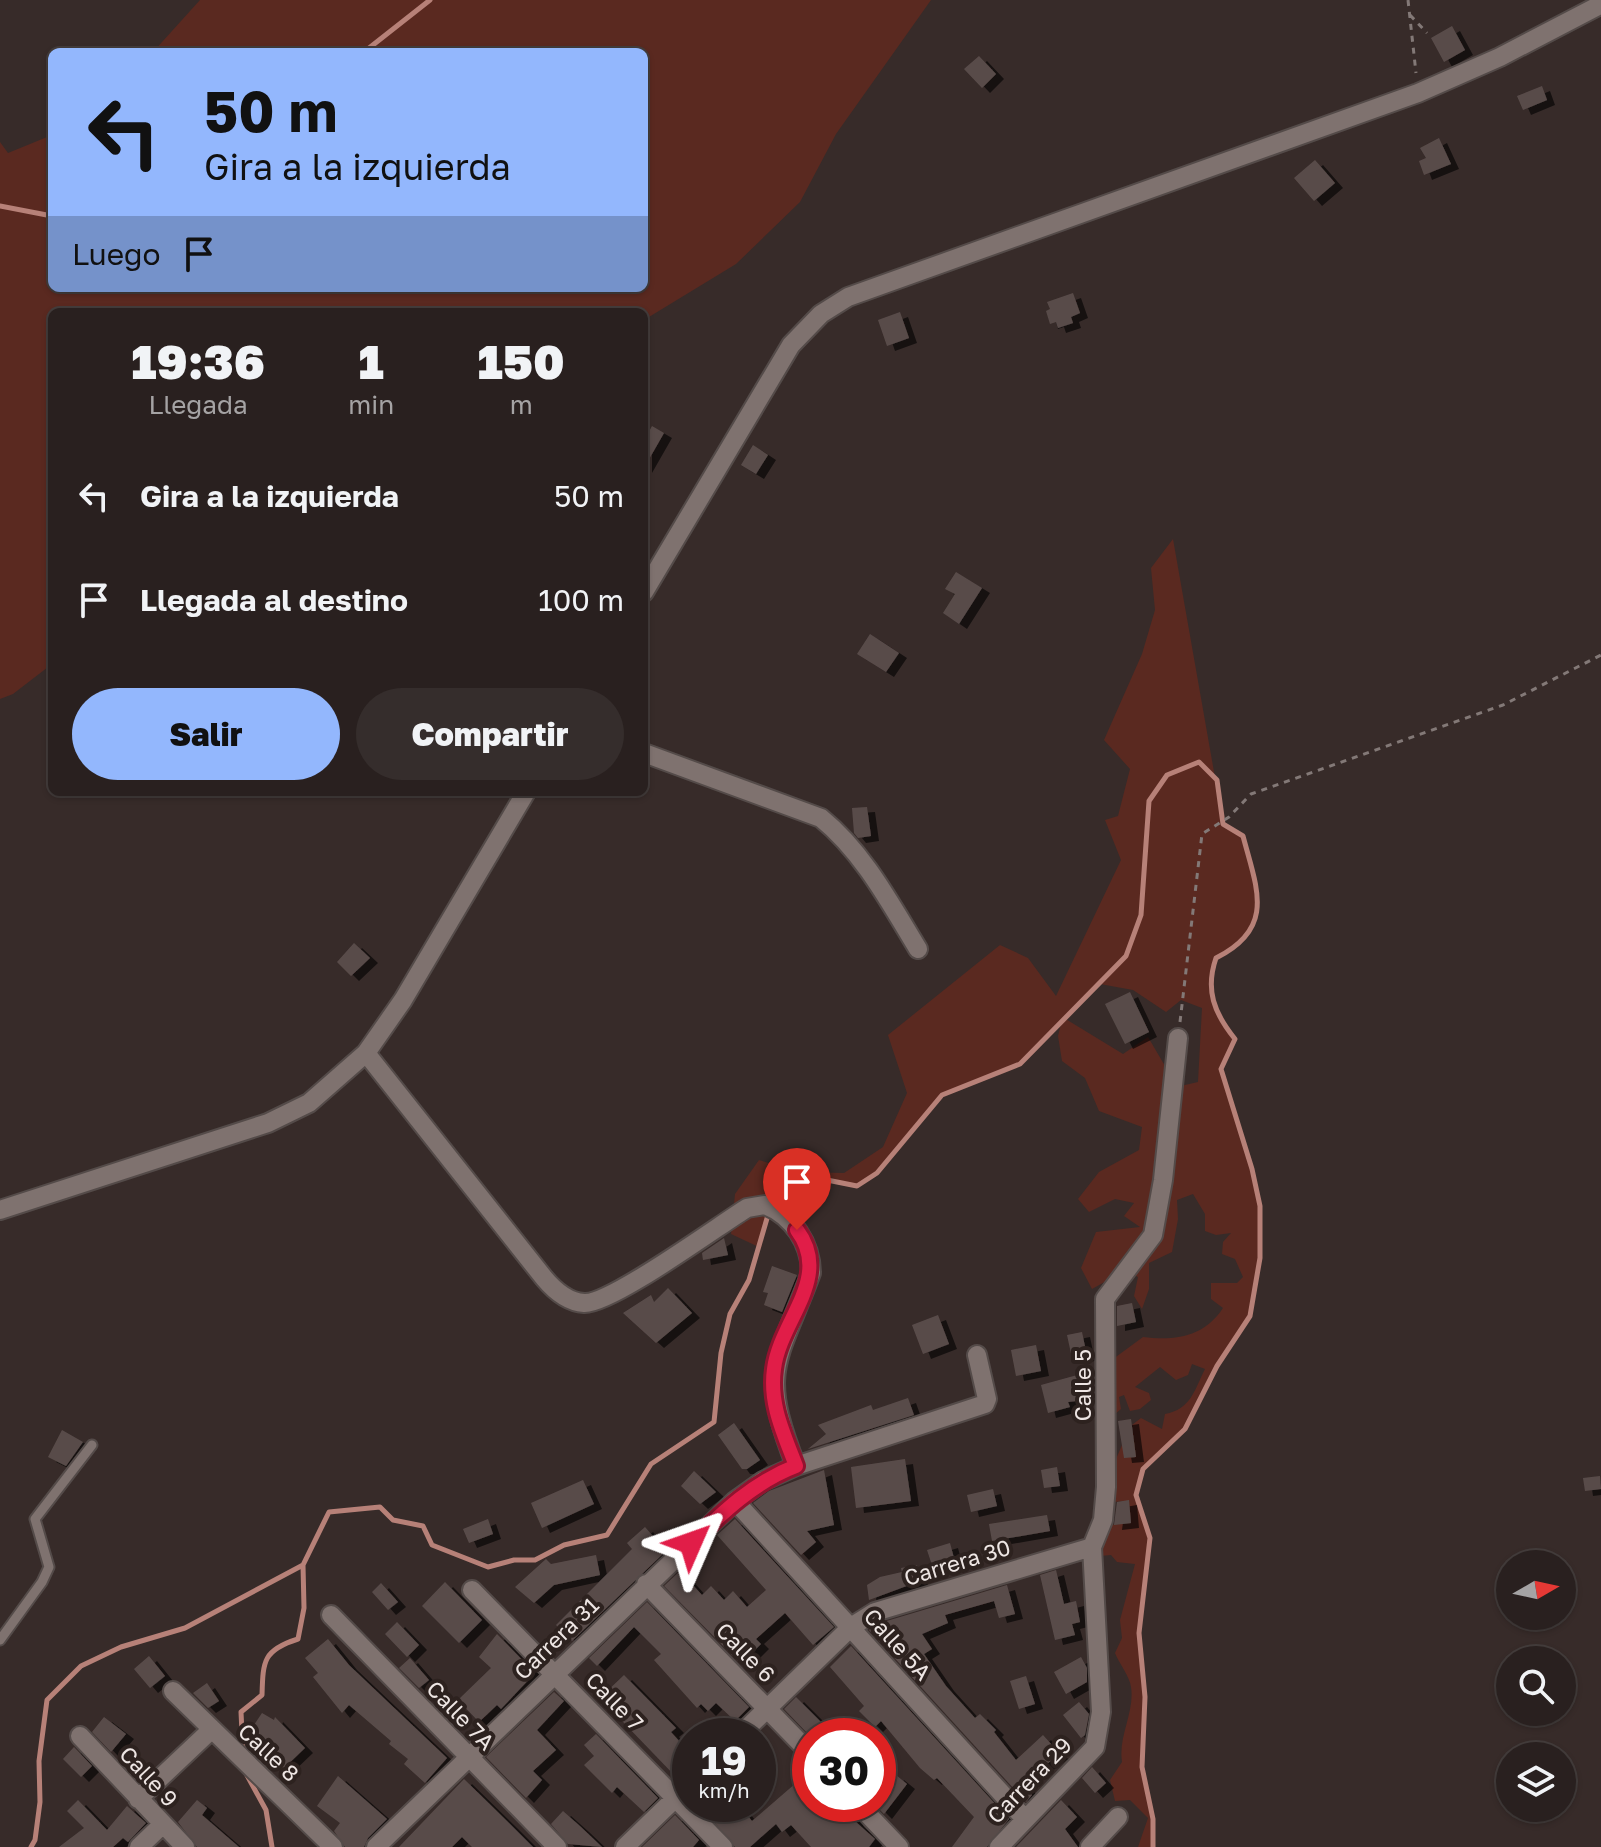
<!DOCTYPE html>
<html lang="es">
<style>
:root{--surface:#29201f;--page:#352d2c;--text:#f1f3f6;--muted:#a5a3a4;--line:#453e3d;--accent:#93b7fd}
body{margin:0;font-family:"Golos Text",sans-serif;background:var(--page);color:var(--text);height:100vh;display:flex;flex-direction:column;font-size:30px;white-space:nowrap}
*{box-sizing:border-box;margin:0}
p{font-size:26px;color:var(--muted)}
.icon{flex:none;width:44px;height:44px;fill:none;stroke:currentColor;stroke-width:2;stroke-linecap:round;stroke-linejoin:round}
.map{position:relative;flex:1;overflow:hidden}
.panel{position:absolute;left:48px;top:308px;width:600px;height:488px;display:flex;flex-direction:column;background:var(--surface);border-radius:12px;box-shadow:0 2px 6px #0004,0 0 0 2px var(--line)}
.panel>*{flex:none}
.guide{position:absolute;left:48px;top:48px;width:600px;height:244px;border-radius:12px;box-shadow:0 2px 6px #0004,0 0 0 2px var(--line);background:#93b7fd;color:#111;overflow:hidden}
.needle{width:52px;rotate:81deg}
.buttons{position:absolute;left:1496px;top:1550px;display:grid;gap:16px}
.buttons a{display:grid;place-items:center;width:80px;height:80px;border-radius:50%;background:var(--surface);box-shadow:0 2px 6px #0004,0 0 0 2px var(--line);font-size:40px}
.speed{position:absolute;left:672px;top:1718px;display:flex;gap:16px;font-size:40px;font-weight:700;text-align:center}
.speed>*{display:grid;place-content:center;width:104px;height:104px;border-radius:50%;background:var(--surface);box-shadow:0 2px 6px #0004,0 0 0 2px var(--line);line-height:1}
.speed small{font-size:20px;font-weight:400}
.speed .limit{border:12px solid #d22;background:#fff;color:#111}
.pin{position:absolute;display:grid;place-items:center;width:68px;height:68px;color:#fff;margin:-82px -34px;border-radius:50% 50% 50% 0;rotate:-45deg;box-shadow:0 0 8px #0007}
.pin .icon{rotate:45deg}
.me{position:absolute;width:88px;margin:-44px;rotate:47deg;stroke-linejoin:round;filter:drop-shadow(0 0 6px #0008)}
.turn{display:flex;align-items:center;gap:28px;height:168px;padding:0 24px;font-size:36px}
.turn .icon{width:104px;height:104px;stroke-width:2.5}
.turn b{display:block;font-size:56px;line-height:68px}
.then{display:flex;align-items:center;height:76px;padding:0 24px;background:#0003;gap:16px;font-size:30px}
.eta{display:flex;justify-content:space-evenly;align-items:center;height:136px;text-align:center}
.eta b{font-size:48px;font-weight:800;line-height:56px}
.cta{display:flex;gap:16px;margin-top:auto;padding:16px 24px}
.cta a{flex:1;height:92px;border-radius:48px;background:var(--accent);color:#111;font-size:32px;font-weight:800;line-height:92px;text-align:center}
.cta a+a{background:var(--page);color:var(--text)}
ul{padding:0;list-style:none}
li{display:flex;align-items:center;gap:24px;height:104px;padding:0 24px}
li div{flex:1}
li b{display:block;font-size:30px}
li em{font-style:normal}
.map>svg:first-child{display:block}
.green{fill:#5a2920;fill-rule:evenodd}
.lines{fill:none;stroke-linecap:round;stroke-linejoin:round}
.stream{stroke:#b78178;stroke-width:5}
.building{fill:#594c4a;filter:url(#shadow)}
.lane-casing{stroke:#544b49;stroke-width:13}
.street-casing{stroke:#544b49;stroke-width:22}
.path{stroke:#837977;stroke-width:3;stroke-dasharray:6 6;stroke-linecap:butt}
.lane{stroke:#7f726f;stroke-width:9}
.street{stroke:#7f726f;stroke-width:18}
.route-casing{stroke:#92132f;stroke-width:20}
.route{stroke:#e11d48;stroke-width:14}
.labels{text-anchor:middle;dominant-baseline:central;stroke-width:8;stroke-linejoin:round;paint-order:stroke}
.street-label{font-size:22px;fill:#eee6e4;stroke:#2d221f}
</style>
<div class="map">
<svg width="1601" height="1847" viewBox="0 0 1601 1847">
<defs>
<filter id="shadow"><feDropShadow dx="8" dy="5" stdDeviation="0" flood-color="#0009"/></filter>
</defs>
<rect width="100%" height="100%" fill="#372b29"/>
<!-- green -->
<path class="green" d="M200 0H931L836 134 800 202 736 264 644 320V312H52V664L13 694 0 699V142L8 153 52 135V288H644V52H153Z
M1173 539 1223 823 1243 836C1257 889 1276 928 1217 958 1205 990 1214 1013 1235 1039L1221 1069 1252 1169 1260 1206V1258L1250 1316 1217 1366 1185 1429 1143 1469 1136 1495 1150 1538 1139 1633 1145 1697 1142 1767 1153 1819V1847H1138L1148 1818 1130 1800 1115 1801 1110 1780 1122 1762C1118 1736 1135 1712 1131 1687 1130 1677 1119 1663 1115 1653L1122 1638 1120 1620 1135 1564 1117 1562 1111 1555 1100 1556 1110 1525 1130 1523 1129 1501 1112 1502 1110 1473 1122 1445 1134 1443 1132 1425 1141 1418 1162 1429 1165 1414C1191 1409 1194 1391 1205 1369L1192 1364 1188 1375 1176 1380 1160 1367 1135 1387 1149 1393 1151 1400 1140 1409 1130 1411 1124 1395 1119 1397 1121 1409 1115 1414 1110 1408 1109 1362 1143 1337C1175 1341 1204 1337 1223 1308L1211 1299V1283H1237L1243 1277 1235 1259 1222 1254 1223 1242 1231 1233 1216 1235 1205 1231V1214L1193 1194 1177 1200 1178 1219 1172 1252 1149 1263V1289L1142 1309 1134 1296 1138 1277 1126 1270 1092 1289 1081 1268 1096 1232 1140 1227 1124 1216 1134 1203 1115 1199 1089 1212 1078 1199 1099 1172 1139 1150 1142 1127 1099 1111 1085 1078 1062 1061 1058 1036 1062 1020 1020 1064 942 1095 877 1173 857 1186 827 1180 776 1202 768 1215 761 1248 731 1234 735 1194 759 1160 799 1172 844 1173 883 1147 907 1093 888 1035 1000 945 1028 958 1056 996 1121 860 1105 820 1118 816 1130 769 1104 740 1142 654 1155 610 1151 568ZM1100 984 1133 990 1166 1012 1181 1000 1202 1008 1198 1082 1172 1088 1165 1066 1148 1037 1123 1054 1064 1018Z"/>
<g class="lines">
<!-- stream -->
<path class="stream" d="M364 52 430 0
M0 206 52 216
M776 1202 827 1180 857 1186 877 1173 942 1095 1020 1064 1126 956 1141 915 1149 801 1167 775 1199 762 1217 780 1223 824 1243 836C1257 889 1276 928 1216 958 1205 990 1214 1013 1235 1039L1221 1069 1252 1169 1260 1206V1258L1250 1316 1217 1366 1185 1429 1143 1469 1136 1495 1150 1538 1139 1633 1145 1697 1142 1767 1153 1819V1847
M243 1754 241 1712 262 1695C263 1661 263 1650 298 1639L304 1608 303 1565
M243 1768 266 1810 272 1847
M31 1847 35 1840 40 1802 39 1761 47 1700 81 1666 121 1647 185 1628 303 1565 329 1512 380 1507 393 1520 423 1526 432 1545 488 1567 514 1560H535L564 1545 607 1535 651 1464 714 1422 721 1353 730 1314 749 1280 768 1215"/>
</g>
<!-- building -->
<path class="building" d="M1452 26 1465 50 1444 62 1431 38Z
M979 56 996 74 982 88 964 69Z
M1542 86 1547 100 1523 110 1517 96Z
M1439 138 1451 164 1424 175 1419 161 1426 158 1420 148Z
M1315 160 1335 183 1314 201 1294 178Z
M1073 293 1080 313 1071 317 1073 323 1058 328 1056 322 1050 324 1046 311 1050 309 1047 302Z
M900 312 909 338 887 346 878 320Z
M652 426 664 433 644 468V441Z
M753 445 768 455 756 474 741 465Z
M956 572 982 588 959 624 943 613 955 594 945 589Z
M870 634 899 653 886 672 857 654Z
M867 807 871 836 858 838 854 833 852 808Z
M354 943 370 958 351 976 337 962Z
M1130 992 1149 1032 1125 1044 1105 1004Z
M724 1238 728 1255 703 1260 702 1253Z
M772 1266 797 1275 782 1312 764 1305 768 1293 763 1292Z
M668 1288 692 1313 656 1343 623 1313 651 1295 654 1302Z
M1132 1303 1136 1322 1117 1326V1306Z
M938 1315 949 1344 923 1354 912 1325Z
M1082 1332 1087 1356 1072 1358 1067 1335Z
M1036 1345 1041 1371 1016 1376 1011 1350Z
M1081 1374 1085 1400 1068 1402 1070 1407 1048 1413 1041 1385Z
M908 1398 914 1415 808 1449 826 1434 818 1425 871 1405 873 1410Z
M1131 1419 1136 1457 1124 1458 1118 1421Z
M734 1423 760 1460 747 1469H742L718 1435Z
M62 1430 83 1442 66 1466 48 1457Z
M905 1459 911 1501 856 1508 851 1467Z
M1057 1467 1060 1486 1044 1488 1041 1470Z
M824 1470 834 1525 807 1531 816 1542 801 1555 753 1503 769 1491Z
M694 1471 716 1492 700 1504 681 1486Z
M1600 1476 1601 1489 1585 1491 1583 1478Z
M583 1480 594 1504 542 1528 531 1503Z
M993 1489 997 1506 971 1512 967 1495Z
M1129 1500 1131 1523 1114 1525 1117 1502Z
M1047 1515 1050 1531 992 1541 989 1524Z
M488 1519 493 1534 469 1543 463 1529Z
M735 1519 834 1627 813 1645 785 1613 756 1639 761 1644 741 1664 664 1586 680 1571 702 1595 711 1586 724 1600 733 1591 747 1607 766 1590 717 1535Z
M645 1527 666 1551 572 1641 556 1625 632 1549 627 1543Z
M950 1543 954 1558 932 1565 927 1550Z
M596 1555 600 1575 554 1585 534 1603 515 1587 546 1559 551 1564Z
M917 1565 920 1581 869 1600 867 1585 880 1577 902 1572 901 1568Z
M1056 1570 1064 1604 1076 1601 1080 1622 1072 1624 1075 1635 1055 1640 1040 1575Z
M445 1582 482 1620 459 1643 422 1606Z
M381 1583 398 1602 388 1610 372 1592Z
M1007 1585 1015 1614 999 1618 994 1601 945 1615 948 1623 922 1634 932 1649 924 1654 946 1686 975 1718 980 1714 996 1730 994 1732 1016 1760 1043 1735 1060 1754 1023 1782 1032 1795 1026 1802 869 1630 880 1623Z
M647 1602 749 1707 735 1721 716 1703 708 1711 701 1704 697 1708 654 1660 661 1654 634 1627 597 1666 589 1658Z
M397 1622 419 1645 407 1657 385 1634Z
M497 1634 535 1673 501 1709 497 1705 479 1722 458 1700 491 1668 479 1657Z
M328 1639 349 1665 447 1758 425 1783 404 1764 408 1759 389 1744 391 1741 349 1705 342 1713 313 1677 318 1673 305 1658Z
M851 1646 1009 1819 987 1847H952L974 1817 937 1778 934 1780 920 1768 881 1721 875 1727 859 1711 864 1706 830 1667Z
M149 1656 165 1676 150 1688 134 1669Z
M1081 1657 1087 1668V1682L1066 1694 1054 1672Z
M410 1658 429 1680 419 1688 399 1668Z
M624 1675 676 1728 671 1732 690 1753V1770L678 1779 600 1698Z
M1026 1676 1035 1704 1019 1709 1010 1681Z
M207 1683 219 1701 208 1708 193 1693Z
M554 1692 564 1701 537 1730 556 1750 533 1771 542 1780 526 1798 486 1757Z
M796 1697 819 1720 833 1736H810L784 1709Z
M1079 1702 1089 1714 1085 1735 1081 1738 1063 1715Z
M262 1713 274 1720 275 1717 305 1748 282 1770 244 1740Z
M104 1717 126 1734 111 1752 92 1732Z
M596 1734 658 1798 644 1812 617 1787 612 1793 584 1765 594 1756 584 1745Z
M74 1747 92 1766 81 1777 63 1759Z
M1092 1767 1106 1783 1095 1793 1082 1778Z
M878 1768 892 1780 896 1775 907 1784 884 1814 878 1808Z
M338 1776 387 1819 368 1838 364 1847H345L334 1831 340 1823 317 1806Z
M464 1779 509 1823 533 1847H472L462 1837 452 1847H399Z
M796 1783 810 1798V1804H846L856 1822 875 1839 869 1847H811L791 1825 782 1832 776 1824 750 1847H735L699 1804H738L752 1821Z
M78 1800 107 1830 127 1806 146 1823 128 1842 123 1838 113 1847H59L84 1828 67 1811Z
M197 1800 207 1808 202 1815 239 1847H197L178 1822Z
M1061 1800 1077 1817 1065 1829 1078 1847H1016Z
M563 1811 581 1827 602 1847 568 1844 551 1824Z
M675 1815 699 1840 693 1847H642Z"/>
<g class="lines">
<!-- lane casing -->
<g class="lane-casing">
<path id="lane" d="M0 1640 42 1582 49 1567 35 1519 92 1445"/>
</g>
<!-- street casing -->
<g class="street-casing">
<path id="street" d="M644 592 791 345 821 314 848 297 1418 93 1500 57 1596 7
M644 753 821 818C863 852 890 903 918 949
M366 1053 544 1278C554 1290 567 1302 584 1303 610 1305 718 1226 747 1208L765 1205C793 1216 811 1244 811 1273 777 1364 758 1369 796 1466
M0 1210 268 1123 309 1103 366 1053 403 1000 526 792
M735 1501 1025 1819
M646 1584 810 1753
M472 1590 723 1847
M331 1615 557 1847
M173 1691 333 1847
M80 1736 185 1847
M739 1736 851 1627 875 1612 1092 1547
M138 1799 211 1730
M858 1804 899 1847
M139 1847 162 1825
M376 1847 735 1501 763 1481 796 1466 985 1404 987 1399 977 1355
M625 1847 690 1784
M999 1847 1095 1747 1101 1712 1092 1547 1103 1520 1106 1487 1105 1299 1153 1235 1163 1180 1178 1038
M1090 1847 1118 1817"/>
</g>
<!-- path -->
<path class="path" d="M1408 0 1416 73
M1410 15 1427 33
M1180 1022 1202 834 1229 817 1251 794 1503 705 1601 655"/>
<!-- lane -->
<use href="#lane" class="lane"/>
<!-- street -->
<use href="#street" class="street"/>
</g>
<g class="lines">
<!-- route casing -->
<g class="route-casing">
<path id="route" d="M691 1543C723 1512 754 1482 796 1466 784 1434 769 1404 774 1369 780 1320 833 1278 797 1230"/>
</g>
<!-- route -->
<use href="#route" class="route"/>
</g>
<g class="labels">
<!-- street labels -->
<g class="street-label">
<text transform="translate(1082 1385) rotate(-90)">Calle 5</text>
<text transform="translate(957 1562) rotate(-17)">Carrera 30</text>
<text transform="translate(556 1638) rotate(-44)">Carrera 31</text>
<text transform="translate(898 1644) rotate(48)">Calle 5A</text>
<text transform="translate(746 1652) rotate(46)">Calle 6</text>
<text transform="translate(615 1701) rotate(46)">Calle 7</text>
<text transform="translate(461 1715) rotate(46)">Calle 7A</text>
<text transform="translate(269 1752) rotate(43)">Calle 8</text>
<text transform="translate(149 1776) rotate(47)">Calle 9</text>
<text transform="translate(1029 1780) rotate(-46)">Carrera 29</text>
</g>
</g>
</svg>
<div class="buttons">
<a><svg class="needle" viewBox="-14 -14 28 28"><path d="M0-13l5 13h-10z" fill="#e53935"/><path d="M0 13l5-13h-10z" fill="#a5a3a4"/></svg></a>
<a><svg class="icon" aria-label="search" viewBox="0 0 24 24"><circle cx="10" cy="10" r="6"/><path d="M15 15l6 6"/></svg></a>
<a><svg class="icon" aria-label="layers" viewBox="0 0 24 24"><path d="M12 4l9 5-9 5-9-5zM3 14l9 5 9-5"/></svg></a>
</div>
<div class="speed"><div>19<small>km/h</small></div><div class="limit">30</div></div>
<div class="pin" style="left:797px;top:1230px;background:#d93025"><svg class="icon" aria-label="arrive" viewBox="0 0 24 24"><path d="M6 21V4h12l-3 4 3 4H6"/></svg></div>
<svg class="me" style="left:691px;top:1543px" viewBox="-20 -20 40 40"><path d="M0-17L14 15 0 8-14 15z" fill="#e11d48" stroke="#fff" stroke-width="4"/></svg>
<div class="guide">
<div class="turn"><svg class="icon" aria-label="left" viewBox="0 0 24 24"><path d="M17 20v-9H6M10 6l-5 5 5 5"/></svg><div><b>50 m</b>Gira a la izquierda</div></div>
<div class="then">Luego<svg class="icon" aria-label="arrive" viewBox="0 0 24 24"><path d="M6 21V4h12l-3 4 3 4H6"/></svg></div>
</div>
<section class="panel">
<div class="eta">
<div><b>19:36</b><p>Llegada</p></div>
<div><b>1</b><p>min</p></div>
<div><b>150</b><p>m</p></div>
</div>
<ul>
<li><svg class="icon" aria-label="left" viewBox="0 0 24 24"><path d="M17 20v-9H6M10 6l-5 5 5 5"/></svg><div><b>Gira a la izquierda</b></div><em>50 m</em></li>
<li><svg class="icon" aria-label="arrive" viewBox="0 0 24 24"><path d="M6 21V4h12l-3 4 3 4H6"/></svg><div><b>Llegada al destino</b></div><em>100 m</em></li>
</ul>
<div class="cta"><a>Salir</a><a>Compartir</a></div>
</section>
</div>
